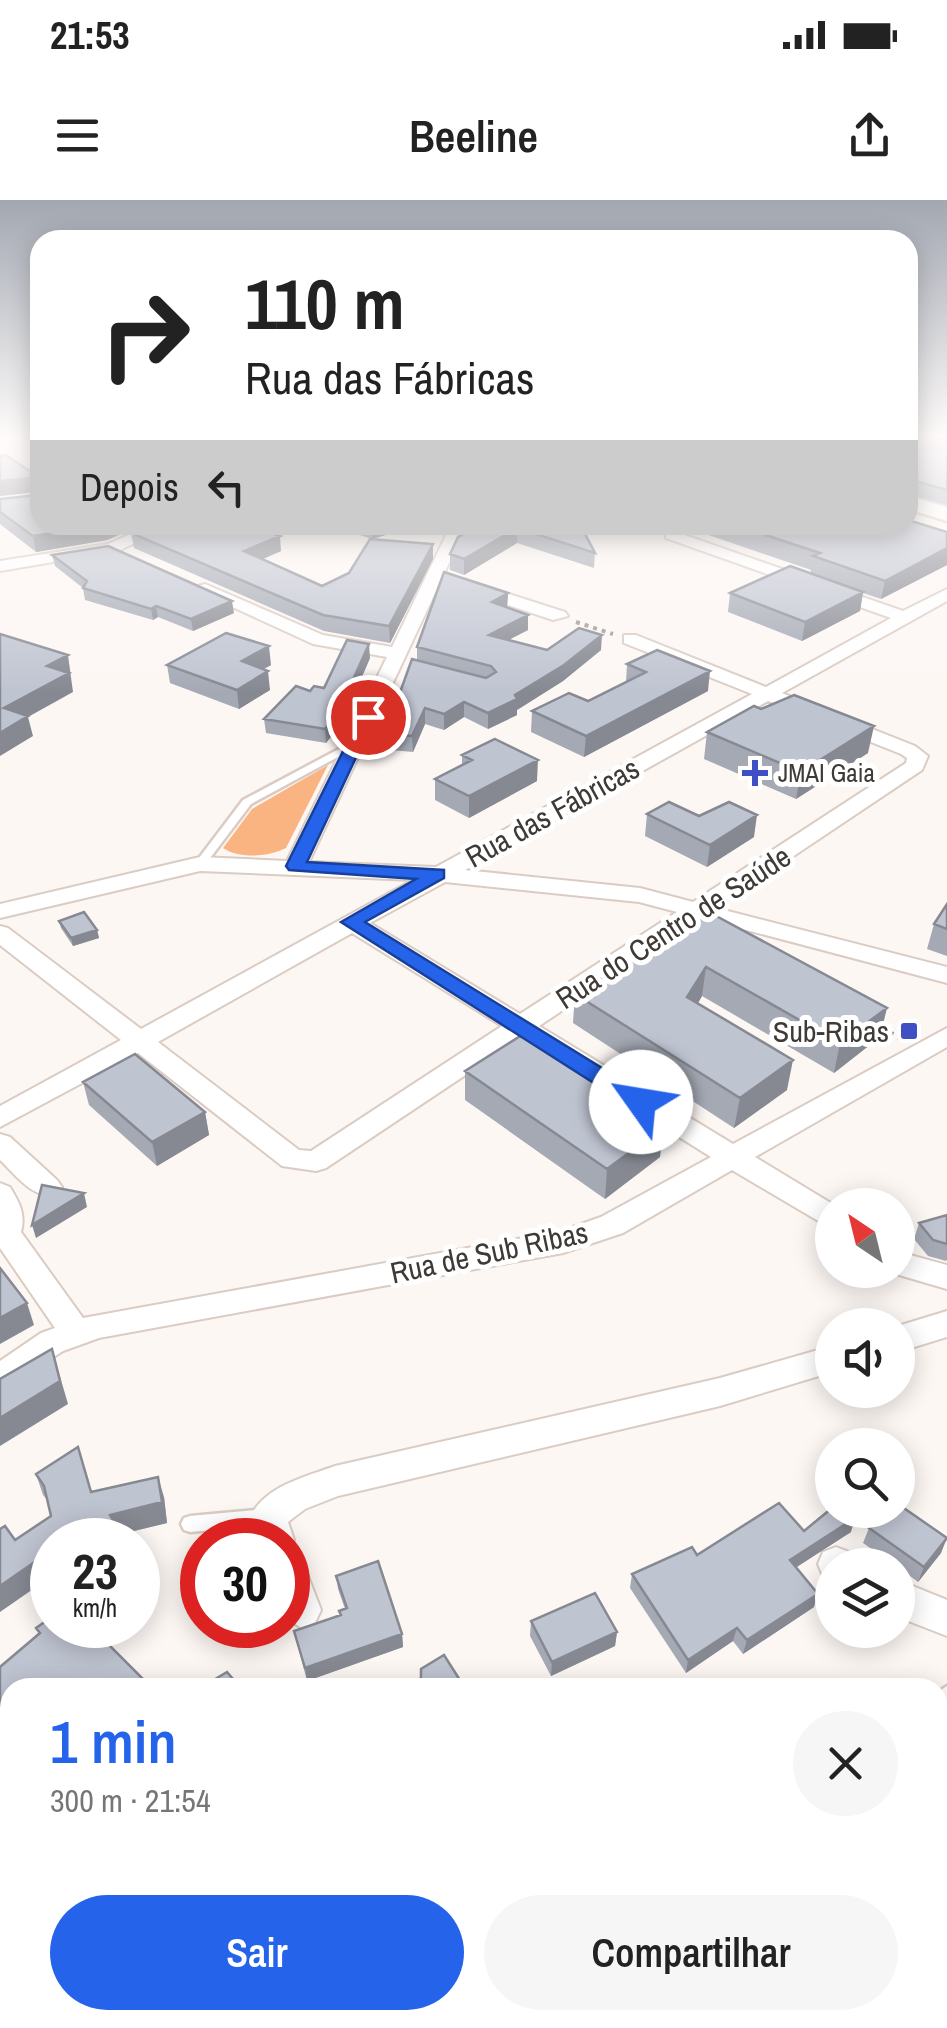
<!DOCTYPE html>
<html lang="pt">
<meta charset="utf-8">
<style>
:root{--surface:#fff;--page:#f6f6f6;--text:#222;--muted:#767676;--accent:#2563eb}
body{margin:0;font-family:"Archivo Narrow",sans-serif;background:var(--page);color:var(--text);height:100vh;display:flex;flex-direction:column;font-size:38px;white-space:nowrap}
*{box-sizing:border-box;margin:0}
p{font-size:32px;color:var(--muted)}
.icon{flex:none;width:55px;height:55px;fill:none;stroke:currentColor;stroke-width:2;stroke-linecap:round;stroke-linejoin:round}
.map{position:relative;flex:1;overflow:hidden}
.panel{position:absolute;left:0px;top:1478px;width:948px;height:352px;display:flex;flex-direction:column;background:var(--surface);border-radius:30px 30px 0 0;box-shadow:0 5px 25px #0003}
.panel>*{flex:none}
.top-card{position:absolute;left:30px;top:30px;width:888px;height:305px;border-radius:30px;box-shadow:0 5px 25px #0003;background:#fff;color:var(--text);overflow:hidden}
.needle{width:65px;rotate:325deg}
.buttons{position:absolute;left:815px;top:988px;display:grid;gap:20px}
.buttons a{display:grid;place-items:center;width:100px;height:100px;border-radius:50%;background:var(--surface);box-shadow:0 5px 25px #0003;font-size:50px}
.speed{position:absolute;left:30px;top:1318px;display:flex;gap:20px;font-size:50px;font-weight:700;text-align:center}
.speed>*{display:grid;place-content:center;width:130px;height:130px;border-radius:50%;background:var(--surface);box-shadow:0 5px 25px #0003;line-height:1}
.speed small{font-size:25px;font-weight:400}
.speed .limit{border:15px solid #d22;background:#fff;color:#111}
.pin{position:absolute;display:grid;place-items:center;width:85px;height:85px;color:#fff;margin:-42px;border:5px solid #fff;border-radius:50%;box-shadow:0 2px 10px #0007}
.me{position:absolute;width:110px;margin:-55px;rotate:302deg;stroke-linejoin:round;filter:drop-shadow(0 0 8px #0008)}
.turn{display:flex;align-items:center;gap:35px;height:210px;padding:0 50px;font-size:45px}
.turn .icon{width:130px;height:130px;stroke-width:2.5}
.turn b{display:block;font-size:70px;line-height:85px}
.then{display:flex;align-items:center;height:95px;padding:0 50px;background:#0003;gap:20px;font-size:38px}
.round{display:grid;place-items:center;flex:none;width:105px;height:105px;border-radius:52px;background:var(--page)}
.headline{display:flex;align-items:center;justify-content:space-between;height:170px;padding:0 50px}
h1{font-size:60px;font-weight:600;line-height:75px;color:var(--accent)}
.button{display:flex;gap:20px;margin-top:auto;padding:20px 50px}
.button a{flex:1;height:115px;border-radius:60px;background:var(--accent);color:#fff;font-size:40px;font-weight:600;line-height:115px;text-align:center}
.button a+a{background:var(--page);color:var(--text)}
.status{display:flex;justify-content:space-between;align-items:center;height:70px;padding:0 50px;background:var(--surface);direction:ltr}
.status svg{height:28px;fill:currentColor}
header{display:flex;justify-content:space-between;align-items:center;height:130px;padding:0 50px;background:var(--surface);font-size:45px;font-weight:600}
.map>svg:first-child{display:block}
.green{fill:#fab482}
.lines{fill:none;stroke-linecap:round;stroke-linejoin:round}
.lane-casing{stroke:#daccc3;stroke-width:5}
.street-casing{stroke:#daccc3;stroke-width:4}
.secondary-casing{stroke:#daccc3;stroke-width:5}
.path-far1{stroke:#9e9995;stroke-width:4;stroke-dasharray:4 5;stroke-linecap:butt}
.path{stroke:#9e9995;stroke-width:5;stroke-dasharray:5 6;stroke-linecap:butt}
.lane{fill:#fff;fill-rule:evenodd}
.street{fill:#fff;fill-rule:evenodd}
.secondary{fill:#fff;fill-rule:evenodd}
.wall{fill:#a4a9b4}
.shaded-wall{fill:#868992}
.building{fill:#bfc4d1;stroke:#868992;stroke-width:2.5}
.route{fill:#2563eb;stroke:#184099;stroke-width:2.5}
.poi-dot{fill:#3e50c3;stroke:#fff;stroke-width:4}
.labels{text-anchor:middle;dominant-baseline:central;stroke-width:10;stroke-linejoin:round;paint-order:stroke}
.far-poi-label{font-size:25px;fill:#3f3a36;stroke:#fff;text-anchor:start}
.street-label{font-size:30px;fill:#3f3a36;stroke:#fff}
.poi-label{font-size:30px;fill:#3f3a36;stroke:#fff;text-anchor:end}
</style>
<div class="status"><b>21:53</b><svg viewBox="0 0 49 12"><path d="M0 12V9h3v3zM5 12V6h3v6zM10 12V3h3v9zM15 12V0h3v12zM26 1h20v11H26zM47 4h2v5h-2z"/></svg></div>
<header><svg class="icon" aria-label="menu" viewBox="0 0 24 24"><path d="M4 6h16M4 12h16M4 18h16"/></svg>Beeline<svg class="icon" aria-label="share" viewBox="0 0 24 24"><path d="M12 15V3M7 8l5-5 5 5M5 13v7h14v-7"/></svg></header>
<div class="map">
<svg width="947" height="1828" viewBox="0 0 947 1828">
<rect width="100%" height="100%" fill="#fdf7f4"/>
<!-- green -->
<path class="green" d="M328 565 286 648C269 657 239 659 223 648L252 609Z"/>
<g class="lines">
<!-- lane casing -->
<g class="lane-casing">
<path id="lane" d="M354 541 359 544 358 546 251 604 204 666H196V662L243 600Z
M267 1309 273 1311 276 1317 273 1323 267 1325 190 1332 184 1330 181 1324 184 1318 190 1316Z
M947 1486V1512L938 1517V1492Z
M735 1820H759L762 1828H738Z"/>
</g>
<!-- street casing -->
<g class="street-casing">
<path id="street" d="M151 325H172L118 351 0 371V361L108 344Z
M459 325 465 329 309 662 436 667 752 494 624 443V435H636L766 487 891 418 666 338V332H676L903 411 947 389V401L782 493 915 546 928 556 922 570 716 708 947 767V783L701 718 539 826 733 944 947 828V847L755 957 834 1005 832 1029 732 970 623 1033 563 1053 99 1138 63 1151 0 1191V1161L41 1133 55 1128 0 1048V983L10 987C19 1002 26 1014 21 1032L83 1118 561 1031 601 1017 711 957 521 838 326 968 316 971 282 966 138 853 0 927V906L121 840 0 745V726L8 728 141 829 413 680 200 671 0 718V704L200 657 287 661 387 457 313 444 191 388 205 384 323 435 392 447 449 329ZM768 501 901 554 907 558 906 563 693 702 640 688 465 670ZM445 682 639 702 677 712 520 814 370 723ZM352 733 502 826 311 951 299 950 158 842Z
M475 383 565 412 568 416 553 420 469 392 467 388Z
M0 934 10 937 57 980 62 987 57 994C34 1001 16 975 0 960Z
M910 1055 947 1065V1089L899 1075V1059Z
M947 1111V1137L898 1152V1126Z
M832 1146V1172L720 1206 338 1296 305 1309 288 1322 294 1340 288 1352V1340H258L250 1317C265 1286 305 1277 335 1266L720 1178Z
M836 1347 852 1353 857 1365H832V1380L823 1376 818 1364 823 1352Z
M288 1353 301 1358 321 1410 315 1423 302 1428 288 1420Z
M898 1380 947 1400V1436L898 1417Z
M107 1820H155L152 1828H104Z"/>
</g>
<!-- secondary casing -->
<g class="secondary-casing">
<path id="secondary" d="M908 296 947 307V321L908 309Z
M429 325H483L480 330 457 336 432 330Z"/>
</g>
<!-- path-far1 -->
<path class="path-far1" d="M576 422 613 434"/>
<!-- path -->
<path class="path" d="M879 827 900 838"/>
<!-- lane -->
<use href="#lane" class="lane"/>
<!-- street -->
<use href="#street" class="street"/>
<!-- secondary -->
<use href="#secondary" class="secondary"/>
</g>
<!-- wall -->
<path class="wall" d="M908 236H947V305L908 294Z
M40 268V325H142L107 340 36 352 0 324V299L38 295V292L0 296 28 270Z
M147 325H281L265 331 281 351 262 359 322 386 433 359 390 443 324 431 134 348 131 333Z
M329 325H419L372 339Z
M480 325H575L595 353 594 368 517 343 464 375 450 370V354Z
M686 325H908L947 332V365L881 399 863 393 860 411 802 441 728 412 730 393 810 373 811 370 685 327Z
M52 355 234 413 193 431 158 417 153 420 85 400 83 388 55 366Z
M508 393 507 407 528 415V430L508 440 547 450H601L563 481 517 510V515L488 529 464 517 444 530 425 524 413 552 379 549 378 533 393 512 417 460V447Z
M370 458 355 493V506L326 543 266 533 264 519 310 491 324 488Z
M627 464 708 491 584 557 531 532 532 511 588 501 626 482Z
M167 465H271L263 469 270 490 239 509 170 483Z
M707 532 868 553 796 599 704 559Z
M462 555 537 581 469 618 435 600V579L462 565Z
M647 614 699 616 754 637 707 667 645 636Z
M947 704V756L927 749 934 724Z
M59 721 97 730 99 738 73 746 61 728Z
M657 739 880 837 834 873 702 796 698 803 787 890 734 928 573 823 575 794 656 745Z
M465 871 660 957 605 999 465 900Z
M83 882 205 912 209 935 157 966 89 905Z
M947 1015V1060L946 1061 928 1056 914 1039 919 1023Z
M85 1268 92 1292 164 1297 167 1323 122 1334 52 1340H15L51 1316 48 1301 43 1295 36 1274Z
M869 1328 941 1353 918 1382 898 1367V1365H894L863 1343Z
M804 1331 851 1332 796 1367 814 1407 743 1454 733 1441 686 1473 630 1388 632 1374 697 1355Z
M336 1376 402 1434 403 1447 307 1481 294 1431 340 1415 345 1409 338 1389Z
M531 1421 617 1432 615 1446 551 1476 530 1436Z"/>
<!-- shaded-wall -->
<path class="shaded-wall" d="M40 277V291L0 296V281Z
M105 325H142L107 340 36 352 33 336Z
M243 325H281L245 339Z
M371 325H419L372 339Z
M517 328V343L464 375V359Z
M280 336 281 351 245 367 244 351Z
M433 344V359L390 443 389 426Z
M947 348V365L881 399 885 381Z
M863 392 860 411 802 441 805 422Z
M508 393 507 408 492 402Z
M232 401 234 413 193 431 191 419Z
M156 406 158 417 153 420 151 409Z
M528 415V430L489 450V435Z
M602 435 601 450 563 481 517 510V515L488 529V513Z
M369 444 370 458 355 493V506L326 543 325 529 348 491Z
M269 446 271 465 244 480 242 461Z
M68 455 73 492 28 517 33 536 0 556V533L4 508 47 466Z
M268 471 270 490 239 509 237 490Z
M710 471 708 491 584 557 586 536Z
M464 502V517L444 530V514Z
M425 508V524L413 552 412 536Z
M874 526 868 553 796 599 801 572Z
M538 560 537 581 469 618V596Z
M757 615 754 637 707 667 710 645Z
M97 730 99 738 73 746 71 738Z
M706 767 702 796 684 827 687 797Z
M887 808 880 837 834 873 840 843Z
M793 860 787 890 734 928 740 898Z
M205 912 209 935 157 966 152 942Z
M664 927 660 957 605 999 607 969Z
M84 993 87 1007 36 1038 32 1025Z
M27 1103 34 1125 0 1144V1118Z
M52 1149 68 1204 0 1246V1218Z
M158 1277 164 1297 167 1323 117 1335 110 1315Z
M855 1318 851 1332 786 1374 790 1360Z
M947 1338 941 1353 918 1382 924 1367Z
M52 1350V1376L0 1412V1386Z
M818 1394 814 1407 743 1454 747 1440Z
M94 1425H124V1427L98 1444 91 1427Z
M737 1428 733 1441 686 1473 688 1460Z
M617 1432 615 1446 551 1476 552 1462Z
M402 1434 403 1447 307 1481 305 1468Z
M232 1478 234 1488H221Z
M70 1480 73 1488H61Z
M10 1520V1543L2 1527Z
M10 1644V1668L0 1677V1653Z
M86 1820H103L95 1828H79Z
M384 1820H394V1822L388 1828H376Z"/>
<!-- building -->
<path class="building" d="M908 236H933L947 240V290L908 279Z
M6 255 28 270 40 268V325H105L33 336 0 312V299L38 295 40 277 0 281V256Z
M908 320 947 332V348L885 381 813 356 820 353 735 325H908Z
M147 325H248L280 336 244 351 322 386 349 373 370 339 433 344 389 426 323 415 131 333Z
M480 325H575L582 328 595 353 517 328 464 359 450 354 458 337Z
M108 346 232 401 191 419 156 406 151 409 83 388 87 381 52 355Z
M790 366 863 392 805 422 730 393Z
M444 372 508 393 492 402 528 415 489 435 547 450 579 428 602 435 564 465 515 495 517 499 488 513 464 502 444 514 425 508 412 536 378 533 388 512H393L412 459 486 478 496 472 491 466 417 447Z
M226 433 269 446 242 461 268 471 237 490 167 465Z
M0 434 68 455 47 466 69 473 4 508 28 516 0 533Z
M347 440 369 444 348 491 355 492 325 529 264 519 296 486 310 491 314 486 324 488Z
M657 450 710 471 586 536 532 511 569 493 588 501 646 472 627 464Z
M794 495 874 526 801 572 707 532 754 506 761 509Z
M495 539 538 560 469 596 435 579 472 560 462 555Z
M669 602 699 616 729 602 757 615 710 645 647 614Z
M947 704V729L934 724Z
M705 710 887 808 840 843 706 767 687 797 793 860 740 898 575 794 661 742 657 739Z
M84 712 97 730 71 738 59 721Z
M522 835 664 927 607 969 465 871Z
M135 854 205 912 152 942 83 882Z
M42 985 84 993 32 1025Z
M947 1015V1044L933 1040 919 1023Z
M0 1068 27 1103 0 1118Z
M52 1149 60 1181 0 1218V1179Z
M78 1247 91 1292 158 1277 162 1302 110 1315 125 1339 122 1340H52V1350L0 1386V1329L5 1326 15 1340 51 1316 44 1286 36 1274Z
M779 1303 804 1331 832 1308V1310H846L855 1318 790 1360 818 1394 747 1440 737 1428 688 1460 632 1374 692 1347 697 1355Z
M898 1304 947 1338 924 1367 869 1328 883 1310H898Z
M378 1361 402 1434 305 1468 294 1431 341 1415 339 1411 347 1408 336 1376Z
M595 1393 617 1432 552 1462 531 1421Z
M52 1417V1425H94L91 1427 152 1488H77L70 1480 61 1488H10V1520L2 1527 10 1538V1644L0 1653V1467L40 1433 36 1428Z
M444 1455 465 1488H405L421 1478V1469Z
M227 1472 232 1478 221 1488H200Z
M10 1728V1792L0 1782V1740Z
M48 1820H86L79 1828H41Z
M193 1820H202L206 1828H184Z
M256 1820H384L376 1828H262Z"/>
<!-- sky -->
<linearGradient id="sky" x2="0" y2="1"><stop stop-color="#a2a7b1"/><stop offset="0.48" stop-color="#fefbfa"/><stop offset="1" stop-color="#fefbfa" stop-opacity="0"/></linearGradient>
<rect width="947" height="492" fill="url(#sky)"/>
<!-- route -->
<path class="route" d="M368 512 375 517 307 662 444 670V678L365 722 649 897 652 902 649 908H633L341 722 416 679 289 670 286 666 360 517Z"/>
<!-- markers -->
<g class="poi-dot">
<path d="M750 558h10v10h10v10h-10v10h-10v-10h-10v-10h10z"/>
<rect x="899" y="821" width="20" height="20" rx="5"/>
</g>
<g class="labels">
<!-- far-poi labels -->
<g class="far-poi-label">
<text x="778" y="573">JMAI Gaia</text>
</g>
<!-- street labels -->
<g class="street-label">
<text transform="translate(552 612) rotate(-29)">Rua das Fábricas</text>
<text transform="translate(673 727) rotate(-33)">Rua do Centro de Saúde</text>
<text transform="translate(489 1052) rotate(-12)">Rua de Sub Ribas</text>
</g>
<!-- poi labels -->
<g class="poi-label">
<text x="889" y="831">Sub-Ribas</text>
</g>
</g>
</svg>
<div class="buttons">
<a><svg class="needle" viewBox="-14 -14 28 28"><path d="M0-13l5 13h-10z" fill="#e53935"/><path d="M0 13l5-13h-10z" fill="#767676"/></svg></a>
<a><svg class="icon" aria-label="sound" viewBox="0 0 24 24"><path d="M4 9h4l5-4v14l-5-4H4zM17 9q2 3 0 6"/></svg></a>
<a><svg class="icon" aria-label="search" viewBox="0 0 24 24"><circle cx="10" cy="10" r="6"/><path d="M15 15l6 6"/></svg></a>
<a><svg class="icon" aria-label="layers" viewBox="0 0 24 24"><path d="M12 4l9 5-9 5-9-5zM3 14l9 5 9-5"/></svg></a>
</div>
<div class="speed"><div>23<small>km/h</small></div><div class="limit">30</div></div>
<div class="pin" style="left:368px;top:517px;background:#d93025"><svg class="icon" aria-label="arrive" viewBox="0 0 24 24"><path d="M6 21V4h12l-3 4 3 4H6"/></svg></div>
<svg class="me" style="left:641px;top:902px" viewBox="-20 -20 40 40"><circle r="19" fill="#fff"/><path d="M0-13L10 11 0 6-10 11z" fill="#2563eb"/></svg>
<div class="top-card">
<div class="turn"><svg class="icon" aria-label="right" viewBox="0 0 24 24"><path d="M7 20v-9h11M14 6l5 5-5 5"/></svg><div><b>110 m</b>Rua das Fábricas</div></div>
<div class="then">Depois<svg class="icon" aria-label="left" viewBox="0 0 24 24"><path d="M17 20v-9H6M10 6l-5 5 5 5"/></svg></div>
</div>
<section class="panel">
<div class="headline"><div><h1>1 min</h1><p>300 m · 21:54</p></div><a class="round"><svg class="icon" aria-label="close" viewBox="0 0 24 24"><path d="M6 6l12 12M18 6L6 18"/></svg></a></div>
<div class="button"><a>Sair</a><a>Compartilhar</a></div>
</section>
</div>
